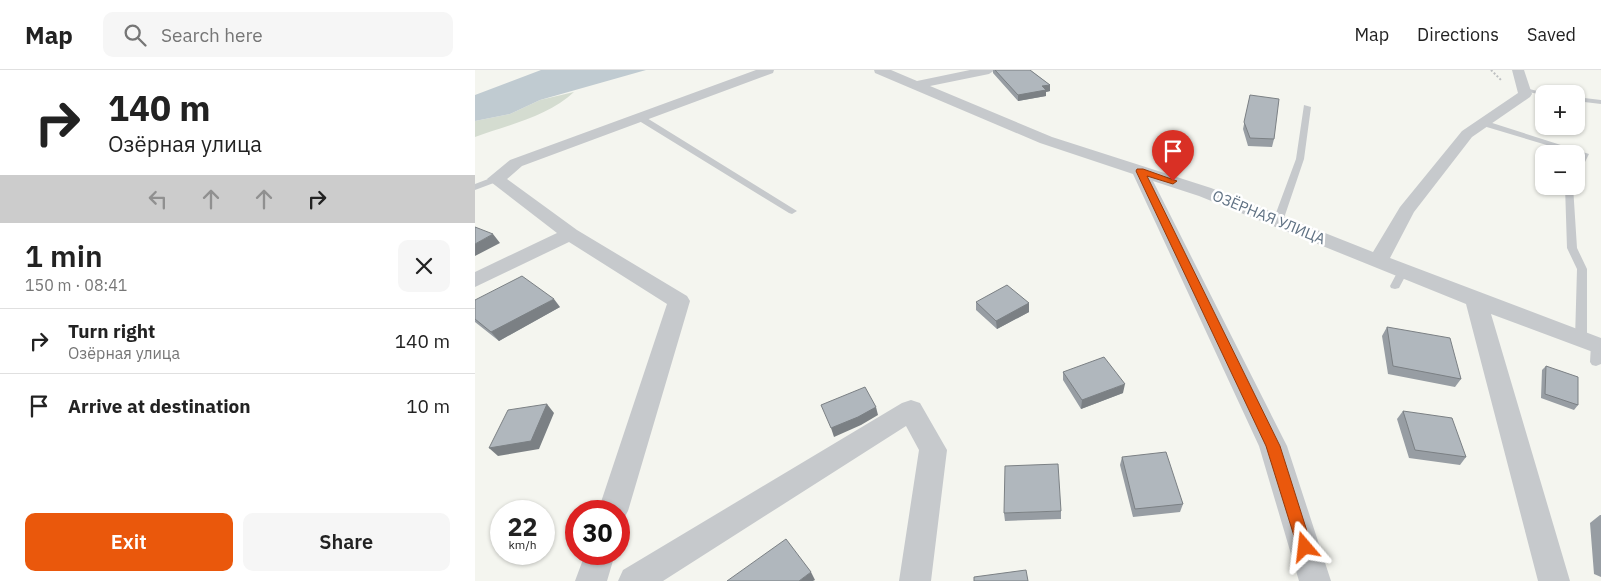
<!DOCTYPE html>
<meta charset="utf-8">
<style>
:root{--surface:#fff;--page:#f6f6f6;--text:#222;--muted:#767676;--line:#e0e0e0;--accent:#ea580c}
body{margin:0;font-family:"IBM Plex Sans",sans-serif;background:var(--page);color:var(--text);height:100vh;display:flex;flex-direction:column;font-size:19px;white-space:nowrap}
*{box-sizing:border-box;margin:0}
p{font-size:16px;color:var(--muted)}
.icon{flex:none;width:28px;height:28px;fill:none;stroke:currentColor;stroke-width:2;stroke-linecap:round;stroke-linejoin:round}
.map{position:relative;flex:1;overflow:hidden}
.panel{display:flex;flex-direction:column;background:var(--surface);width:475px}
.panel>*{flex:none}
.top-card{background:#fff;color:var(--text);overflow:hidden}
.fabs{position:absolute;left:1060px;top:15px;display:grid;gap:10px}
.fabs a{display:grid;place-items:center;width:50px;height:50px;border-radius:10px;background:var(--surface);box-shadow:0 1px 4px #0004;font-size:25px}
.speed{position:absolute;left:15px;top:430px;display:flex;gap:10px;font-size:25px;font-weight:700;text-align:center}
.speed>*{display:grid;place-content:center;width:65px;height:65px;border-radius:50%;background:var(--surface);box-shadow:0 1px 4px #0004;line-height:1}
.speed small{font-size:12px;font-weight:400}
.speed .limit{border:8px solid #d22;background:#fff;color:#111}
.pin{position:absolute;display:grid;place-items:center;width:42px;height:42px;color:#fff;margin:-51px -21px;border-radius:50% 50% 50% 0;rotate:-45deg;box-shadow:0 0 5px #0007}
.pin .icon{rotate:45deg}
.me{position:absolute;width:55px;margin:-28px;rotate:343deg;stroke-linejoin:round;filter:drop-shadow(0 0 4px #0008)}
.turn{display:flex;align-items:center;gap:18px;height:105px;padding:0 25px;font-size:22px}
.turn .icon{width:65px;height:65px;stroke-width:2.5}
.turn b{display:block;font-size:35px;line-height:42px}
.lanes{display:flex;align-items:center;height:48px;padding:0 25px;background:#0003;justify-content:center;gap:25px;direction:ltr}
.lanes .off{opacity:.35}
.round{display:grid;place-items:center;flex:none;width:52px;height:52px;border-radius:10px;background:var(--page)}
.headline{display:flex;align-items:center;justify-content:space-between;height:85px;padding:0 25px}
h1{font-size:30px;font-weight:600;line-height:38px}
.action{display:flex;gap:10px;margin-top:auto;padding:10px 25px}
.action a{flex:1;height:58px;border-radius:10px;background:var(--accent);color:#fff;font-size:20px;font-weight:600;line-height:58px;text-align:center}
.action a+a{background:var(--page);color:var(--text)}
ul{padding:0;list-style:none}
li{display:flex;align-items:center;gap:15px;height:65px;padding:0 25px;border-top:1px solid var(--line)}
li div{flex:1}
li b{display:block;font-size:19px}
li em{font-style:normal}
header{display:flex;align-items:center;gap:30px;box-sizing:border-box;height:70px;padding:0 25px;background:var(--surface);border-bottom:1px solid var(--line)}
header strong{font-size:24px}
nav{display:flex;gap:28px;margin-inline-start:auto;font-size:18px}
.search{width:350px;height:45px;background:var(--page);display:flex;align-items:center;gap:12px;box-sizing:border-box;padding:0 18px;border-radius:10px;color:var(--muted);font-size:19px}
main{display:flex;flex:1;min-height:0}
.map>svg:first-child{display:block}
.green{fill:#d4dcd0}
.water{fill:#c0cbd1}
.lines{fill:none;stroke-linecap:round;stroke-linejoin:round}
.path{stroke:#bec0c2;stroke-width:2;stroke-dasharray:2 2;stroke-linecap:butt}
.service{fill:#c6c9cc;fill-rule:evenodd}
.minor{fill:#c6c9cc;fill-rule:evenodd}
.wall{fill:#979da3}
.shaded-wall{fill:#7b8084}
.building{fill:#b0b7bd;stroke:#7b8084}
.route{fill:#ea580c;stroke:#983908}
.labels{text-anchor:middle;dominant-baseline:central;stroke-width:5;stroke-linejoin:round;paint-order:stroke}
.street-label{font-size:15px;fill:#607284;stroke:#fff}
</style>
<header>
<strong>Map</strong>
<div class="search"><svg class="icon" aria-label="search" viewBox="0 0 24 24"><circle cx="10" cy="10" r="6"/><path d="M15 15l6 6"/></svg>Search here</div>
<nav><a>Map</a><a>Directions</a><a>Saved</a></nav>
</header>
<main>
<section class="panel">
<div class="top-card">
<div class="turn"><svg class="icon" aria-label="right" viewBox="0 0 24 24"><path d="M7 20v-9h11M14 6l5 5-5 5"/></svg><div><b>140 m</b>Озёрная улица</div></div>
<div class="lanes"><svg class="icon off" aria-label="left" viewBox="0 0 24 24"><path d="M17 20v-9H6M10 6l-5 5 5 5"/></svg><svg class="icon off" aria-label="ahead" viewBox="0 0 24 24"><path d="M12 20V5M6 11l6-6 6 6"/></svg><svg class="icon off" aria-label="ahead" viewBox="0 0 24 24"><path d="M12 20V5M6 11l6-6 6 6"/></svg><svg class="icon" aria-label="right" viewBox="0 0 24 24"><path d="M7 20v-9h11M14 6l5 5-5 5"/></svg></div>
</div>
<div class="headline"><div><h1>1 min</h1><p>150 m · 08:41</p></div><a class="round"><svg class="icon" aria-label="close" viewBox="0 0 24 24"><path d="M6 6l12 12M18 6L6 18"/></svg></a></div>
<ul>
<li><svg class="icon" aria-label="right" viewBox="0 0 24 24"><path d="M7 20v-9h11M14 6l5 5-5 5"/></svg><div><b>Turn right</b><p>Озёрная улица</p></div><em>140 m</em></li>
<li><svg class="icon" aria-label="arrive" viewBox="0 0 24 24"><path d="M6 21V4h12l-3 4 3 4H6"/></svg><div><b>Arrive at destination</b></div><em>10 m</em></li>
</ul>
<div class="action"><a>Exit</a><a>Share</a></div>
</section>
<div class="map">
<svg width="1126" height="511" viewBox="0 0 1126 511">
<rect width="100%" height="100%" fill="#f4f5ef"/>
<!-- green -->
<path class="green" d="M99 22C74 46 33 55 0 67V51L35 44 65 30Z"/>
<!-- water -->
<path class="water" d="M66 0H171L65 30 35 44 0 51V25Z"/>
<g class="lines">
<!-- path -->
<path class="path" d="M1016 0 1026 10"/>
<!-- service -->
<path class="service" d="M1050 18 1075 24H1069V25L1048 21V19Z
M1101 27 1126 30V34L1101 31Z
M829 35 836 37 829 89 808 151 803 154 798 151 821 89Z
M161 45H167L322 141 317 144 314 143 161 49Z
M1005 51H1011L1114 84 1105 102 1101 104V93L1105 85 1005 55Z
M21 106 25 109 24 111 0 120V114Z
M1090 116H1098L1102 178 1112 199V269L1106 273 1100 269 1102 199 1092 178Z
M928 198 933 201 924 218 920 219 916 218 915 216 924 199Z
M1122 271 1126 272V294L1121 296 1117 295 1115 292 1116 275Z"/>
<!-- minor -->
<path class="minor" d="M281 0H299L298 3 47 96 32 109 102 160 212 226 215 231 153 441 148 450 144 452V441H123L192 234 94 172 0 217V202L82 163 12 109 35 90Z
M399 0H416L442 11 495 0H520L514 4 455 16 577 67 736 118 898 182 925 137 987 61 1043 23 1037 0H1049L1057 24 1055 27 997 67 939 142 915 188 1126 268V285L1016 244 1095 511H1063L991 234 724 126 678 111 812 376 856 511H824L784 376 658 104 565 73 400 3Z
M436 330 445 333 472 380 456 511H424L444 380 431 356 188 511H143L148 500 427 333Z
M110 484H140L132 511H100Z"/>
</g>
<!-- wall -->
<path class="wall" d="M518 0H555L575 15V21L571 22V26L543 31 518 3Z
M775 25 799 69 797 77 773 76 768 59Z
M0 230 85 237 24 271 0 252Z
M501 232 554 233V242L522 259 501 240Z
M912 257 986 309 980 317 913 304 907 266Z
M1071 296 1103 335 1099 340 1066 328 1067 300Z
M588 302 648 323 606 339 588 310Z
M928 341 991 387 985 395 934 388 922 349Z
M647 387 708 434 705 442 658 447 645 395Z
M586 441V449L530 451 529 443Z
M1125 445H1126V507L1119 504 1115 453Z"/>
<!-- shaded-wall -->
<path class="shaded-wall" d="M575 15V21L571 22V26L543 31V25L567 16Z
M18 164 25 173 0 186V174Z
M79 229 85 237 24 271 16 262Z
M554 233V242L522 259 521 251Z
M650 314 648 323 606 339 607 330Z
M72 334 79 343 64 379 23 386 14 378Z
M401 337 403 345 386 355 359 367 356 358Z
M336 502 340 510 338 511H324Z"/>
<!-- building -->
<path class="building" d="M520 0H555L575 15 567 16 571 20 543 25Z
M775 25 804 29 799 69 775 68 769 52Z
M0 157 18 164 0 174Z
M47 206 79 229 16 262 0 249V230Z
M532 215 554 233 521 251 501 232Z
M912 257 975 268 986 309 918 296Z
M629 287 650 314 607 330 588 302Z
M1071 296 1103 307V335L1070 324Z
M390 317 401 337 383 347 356 358 346 335Z
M72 334 56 371 14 378 33 340Z
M928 341 977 348 991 387 940 380Z
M691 382 708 434 660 439 647 387Z
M583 394 586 441 529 443 530 396Z
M311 469 336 502 324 511H252Z
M551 500 553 511H499V507Z"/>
<!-- route -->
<path class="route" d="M662 99H668L702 111 698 114 672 106 805 376 837 477 835 482 830 485 824 482 791 376 661 101Z"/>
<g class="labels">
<!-- street labels -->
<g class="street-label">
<text transform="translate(794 147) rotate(22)">ОЗЁРНАЯ УЛИЦА</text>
</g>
</g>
</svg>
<div class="fabs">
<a>+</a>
<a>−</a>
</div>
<div class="speed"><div>22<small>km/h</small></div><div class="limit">30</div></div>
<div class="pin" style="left:698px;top:111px;background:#d93025"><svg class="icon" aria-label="arrive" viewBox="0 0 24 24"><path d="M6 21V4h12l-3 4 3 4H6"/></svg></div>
<svg class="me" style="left:830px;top:477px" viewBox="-20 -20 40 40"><path d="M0-17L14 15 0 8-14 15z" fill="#ea580c" stroke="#fff" stroke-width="4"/></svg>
</div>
</main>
